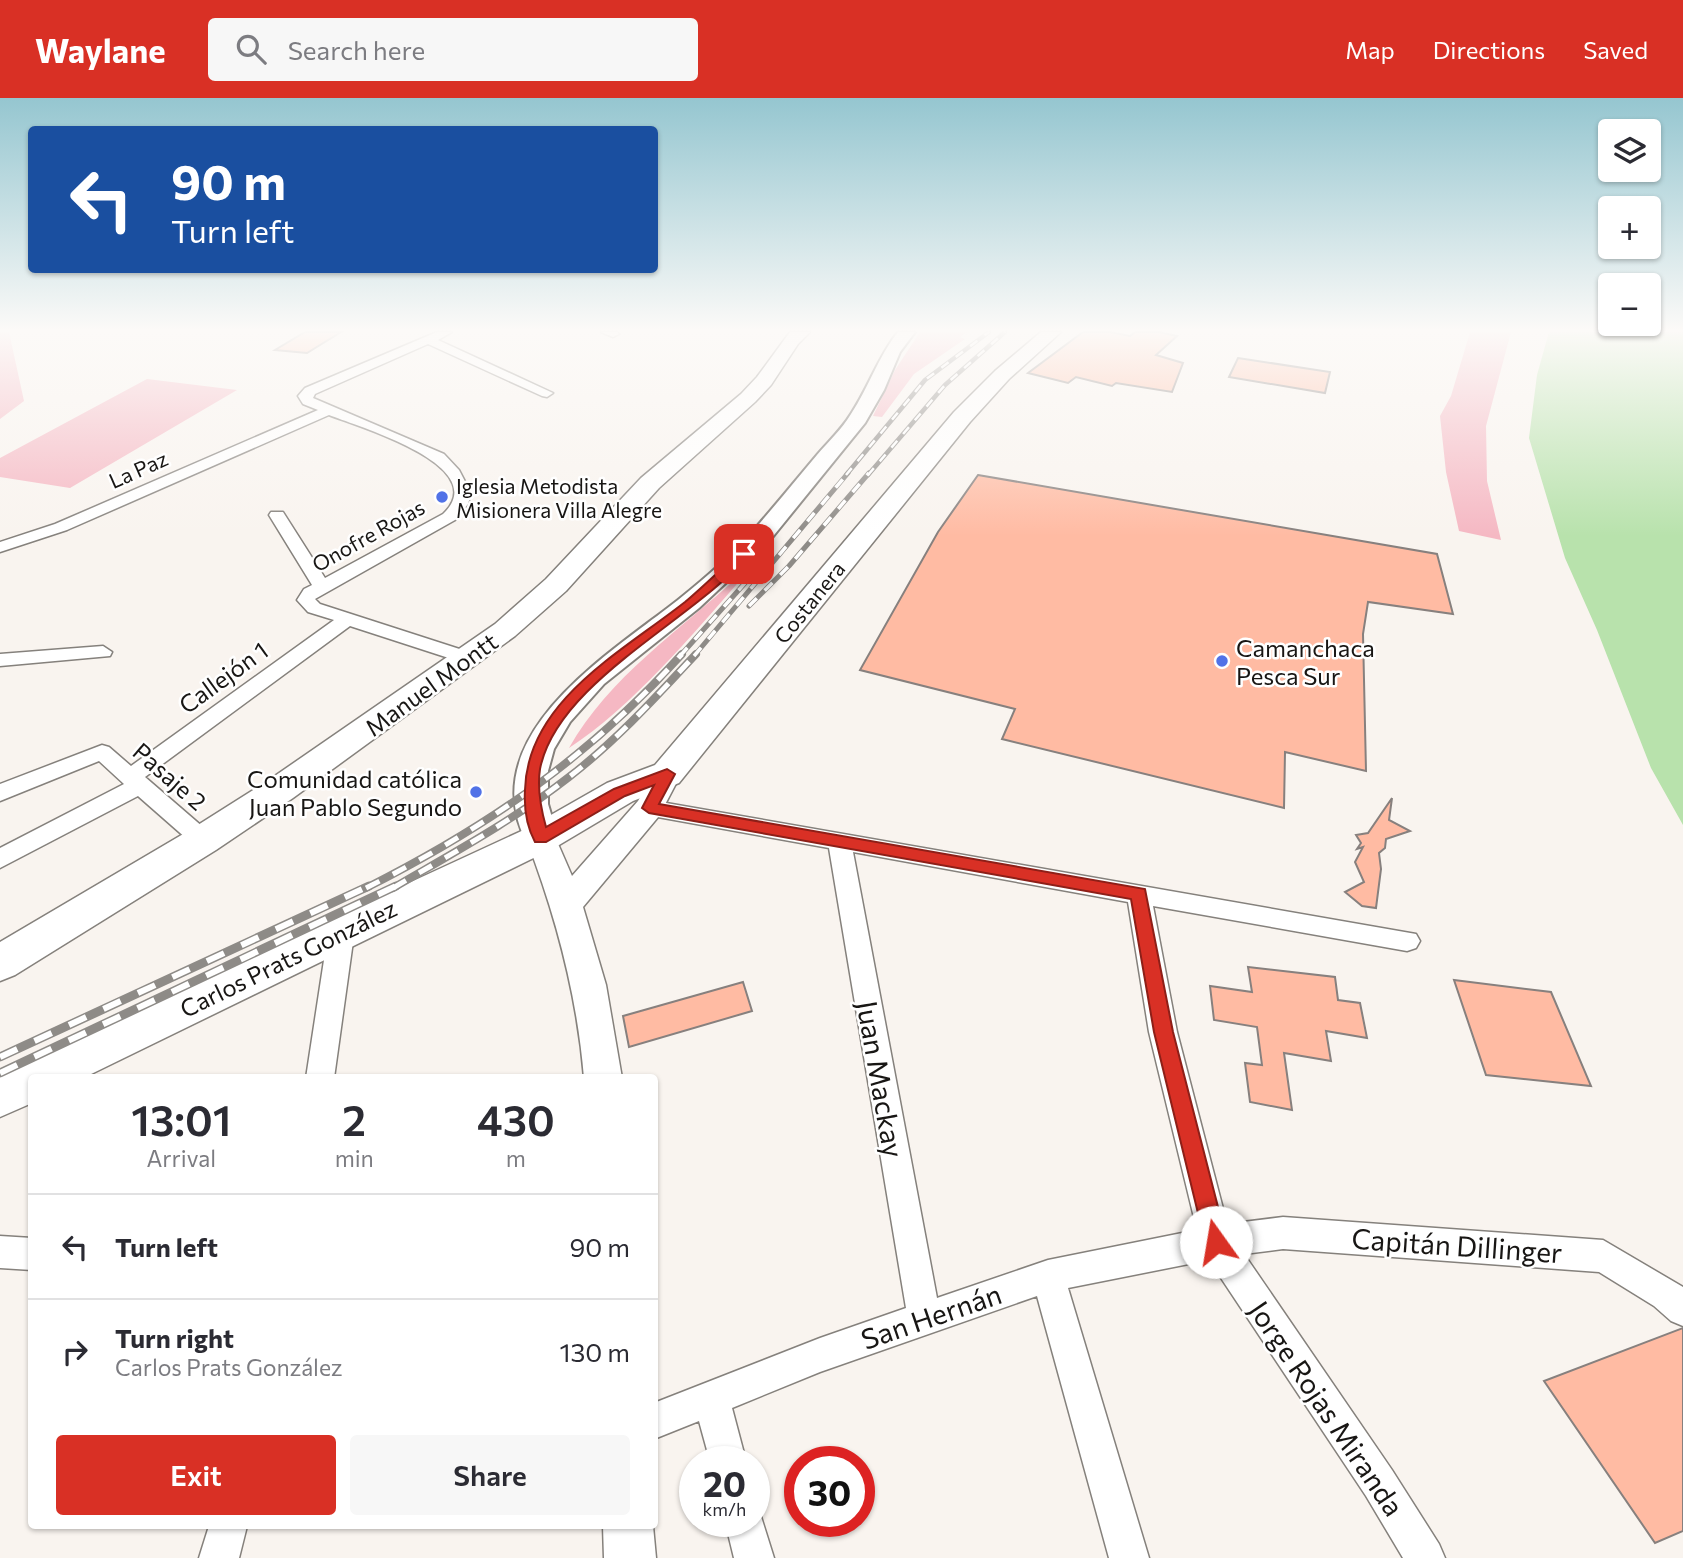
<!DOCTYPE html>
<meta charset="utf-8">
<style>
:root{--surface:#fff;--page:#f7f7f7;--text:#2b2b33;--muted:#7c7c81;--line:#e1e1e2;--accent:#d93025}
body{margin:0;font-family:Commissioner,sans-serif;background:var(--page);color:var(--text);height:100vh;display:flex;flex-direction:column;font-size:26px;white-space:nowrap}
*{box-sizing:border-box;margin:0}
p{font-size:23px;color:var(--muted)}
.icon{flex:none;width:38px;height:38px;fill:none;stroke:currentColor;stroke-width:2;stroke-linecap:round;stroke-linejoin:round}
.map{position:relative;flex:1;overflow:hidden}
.side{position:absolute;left:28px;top:976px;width:630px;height:455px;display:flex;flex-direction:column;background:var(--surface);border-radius:7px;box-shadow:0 2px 5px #0004}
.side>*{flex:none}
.guide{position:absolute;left:28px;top:28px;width:630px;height:147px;border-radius:7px;box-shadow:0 2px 5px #0004;background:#1a4fa0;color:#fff;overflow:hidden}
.controls{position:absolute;left:1598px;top:21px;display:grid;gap:14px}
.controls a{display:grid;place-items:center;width:63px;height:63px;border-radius:7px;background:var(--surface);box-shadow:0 2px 5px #0004;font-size:35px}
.speed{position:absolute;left:679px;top:1348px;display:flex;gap:14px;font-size:35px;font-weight:700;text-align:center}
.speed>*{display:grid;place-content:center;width:91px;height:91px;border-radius:50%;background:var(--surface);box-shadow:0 2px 5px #0004;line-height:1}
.speed small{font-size:18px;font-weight:400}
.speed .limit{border:10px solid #d22;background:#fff;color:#111}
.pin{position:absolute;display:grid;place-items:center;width:60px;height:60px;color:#fff;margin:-30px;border-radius:14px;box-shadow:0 4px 10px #0006}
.me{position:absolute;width:77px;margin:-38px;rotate:347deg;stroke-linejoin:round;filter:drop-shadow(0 0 5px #0008)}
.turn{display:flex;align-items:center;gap:24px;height:147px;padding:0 28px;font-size:32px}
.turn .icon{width:91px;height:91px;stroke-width:2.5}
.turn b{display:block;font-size:49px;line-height:60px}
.eta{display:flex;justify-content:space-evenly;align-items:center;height:119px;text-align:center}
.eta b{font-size:42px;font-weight:600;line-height:49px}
.button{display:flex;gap:14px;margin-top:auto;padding:14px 28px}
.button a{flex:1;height:80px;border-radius:7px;background:var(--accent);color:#fff;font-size:28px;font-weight:600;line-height:80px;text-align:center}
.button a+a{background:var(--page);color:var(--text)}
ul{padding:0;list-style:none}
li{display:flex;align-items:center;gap:21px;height:105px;padding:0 28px;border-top:2px solid var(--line)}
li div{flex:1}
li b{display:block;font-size:26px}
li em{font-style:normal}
header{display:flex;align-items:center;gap:42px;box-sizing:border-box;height:98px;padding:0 35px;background:var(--accent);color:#fff}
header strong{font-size:33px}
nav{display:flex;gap:38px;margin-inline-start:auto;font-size:24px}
.search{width:490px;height:63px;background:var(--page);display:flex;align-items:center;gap:18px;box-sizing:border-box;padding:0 24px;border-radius:7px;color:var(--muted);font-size:26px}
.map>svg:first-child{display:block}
.green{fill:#f5b8c3}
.water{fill:#b8e2ac}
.building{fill:#ffbba3;stroke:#87807e;stroke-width:2}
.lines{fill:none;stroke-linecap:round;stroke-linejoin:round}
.minor-casing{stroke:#85817c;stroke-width:3}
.tertiary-casing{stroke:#85817c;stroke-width:3}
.secondary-casing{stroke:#85817c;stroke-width:4}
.primary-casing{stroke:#85817c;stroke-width:3}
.minor{fill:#fff;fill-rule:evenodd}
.tertiary{fill:#fff;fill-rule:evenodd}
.secondary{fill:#fff;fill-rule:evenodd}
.primary{fill:#fff;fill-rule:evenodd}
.rail-far3-casing{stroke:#8e8b87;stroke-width:4.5}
.rail-far2-casing{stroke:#8e8b87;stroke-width:5}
.rail-far1-casing{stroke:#8e8b87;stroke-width:8}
.rail-casing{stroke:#8e8b87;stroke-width:9}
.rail-far3{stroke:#fff;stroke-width:2.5;stroke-dasharray:9;stroke-linecap:butt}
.rail-far2{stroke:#fff;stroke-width:3.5;stroke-dasharray:11;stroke-linecap:butt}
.rail-far1{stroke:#fff;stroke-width:5;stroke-dasharray:15;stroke-linecap:butt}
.rail{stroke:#fff;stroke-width:6;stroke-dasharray:19;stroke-linecap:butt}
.route{fill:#d93025;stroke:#8d1f18;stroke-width:2}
.poi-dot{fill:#5172e7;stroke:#fff;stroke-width:2.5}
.labels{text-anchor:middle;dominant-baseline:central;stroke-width:5;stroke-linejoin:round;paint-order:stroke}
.far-street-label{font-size:21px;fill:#181614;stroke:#fff}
.far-poi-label{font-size:21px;fill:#181614;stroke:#fff;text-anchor:start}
.poi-label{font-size:24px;fill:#181614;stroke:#fff;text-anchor:start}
.street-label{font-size:24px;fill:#181614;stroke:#fff}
.near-street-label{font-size:28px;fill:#181614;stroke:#fff}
</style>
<header>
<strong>Waylane</strong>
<div class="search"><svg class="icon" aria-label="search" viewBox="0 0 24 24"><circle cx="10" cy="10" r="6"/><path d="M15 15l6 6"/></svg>Search here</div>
<nav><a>Map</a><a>Directions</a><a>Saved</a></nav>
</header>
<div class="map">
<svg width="1683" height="1460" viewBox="0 0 1683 1460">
<rect width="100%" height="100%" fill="#f9f4ef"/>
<!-- green -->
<path class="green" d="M0 234H9L24 303 0 321Z
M920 234H967L960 239 965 241 914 276 882 319 873 318 895 272Z
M1470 234H1511L1486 328 1487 383 1501 442 1459 433 1446 374 1440 318 1451 298Z
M147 281 237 292 70 390 0 379V360Z
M739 478 743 479C694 535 631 610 569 650 609 579 680 532 739 478Z"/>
<!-- water -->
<path class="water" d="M1549 234H1683V727L1651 670 1597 532 1565 460 1529 340 1537 277Z"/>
<!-- building -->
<path class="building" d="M305 234H341L307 255 275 252Z
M1083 234H1110L1130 238 1135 234H1159L1177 238 1156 257 1183 265 1172 294 1116 285 1112 288 1076 279 1068 285 1028 275Z
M1238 260 1330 274 1325 295 1229 279Z
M978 377 1437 456 1453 516 1368 504 1363 536 1366 673 1285 654 1284 710 1002 641 1015 611 860 572 938 434Z
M1392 700 1389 722 1410 733 1386 741 1385 750 1379 755 1381 771 1376 810 1362 808 1345 794 1364 784 1355 764 1363 749 1357 751 1361 745 1356 737 1368 735Z
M1248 869 1335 879 1338 902 1360 905 1367 940 1326 933 1331 963 1284 955 1292 1012 1250 1004 1245 965 1262 967 1257 929 1214 922 1210 888 1252 894Z
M1454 882 1551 894 1591 988 1486 977Z
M743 884 752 913 629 949 623 918Z
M1683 1230V1433L1655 1445 1544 1283Z"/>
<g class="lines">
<!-- minor casing -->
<g class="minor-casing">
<path id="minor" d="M437 234H452L438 242 553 295 547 299 542 298 428 246 315 296 313 300 444 356 459 372 471 395 468 406 455 422 315 501 320 506 475 556 477 560 475 564H461L350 528 145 679 211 736 215 742 211 748 203 751 195 748 138 698 0 770V750L124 686 99 663 0 703V686L102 647 109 649 131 668 334 522 308 514 297 502 304 491 312 487 269 417 271 414H283L325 480 443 416C494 368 359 329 329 317L67 432 0 454V444L55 426 318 312 303 306 298 298 305 290Z
M601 234H617L619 236 613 239Z
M103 548 112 554 110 558 0 568V556Z
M649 702 1416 836 1420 843 1416 850 1407 853 1153 808 1177 934 1227 1126 1283 1119 1603 1142 1683 1189V1228L1671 1223 1654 1208 1599 1174 1283 1151 1244 1156 1392 1372 1439 1446 1445 1460H1403L1366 1398 1209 1162 1068 1190 1149 1460H1109L1037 1198 820 1274 732 1310 746 1363H710L699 1323 654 1341V1305L820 1240 906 1210 829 750 641 716 638 710 641 704ZM853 754 1128 804 1149 934 1197 1132 1048 1162 937 1200Z
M341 826 350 829 354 836 334 980H306L328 836 332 829Z
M0 1138 32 1140V1172L0 1170Z
M754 1408 758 1409 774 1460H734L725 1423H754Z
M209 1428H247L239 1460H199Z"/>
</g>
<!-- tertiary casing -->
<g class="tertiary-casing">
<path id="tertiary" d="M667 666 677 669 681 676 659 718 583 809 606 887 622 980H584C577 896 556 818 526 740L530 732 541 729 552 732 572 778 638 703 657 669Z
M603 1428H653L656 1460H604Z"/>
</g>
<!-- secondary casing -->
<g class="secondary-casing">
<path id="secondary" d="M898 234H915L900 254 884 292 865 325 766 447 699 510 604 586 570 624 554 651 548 673V706L558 740 553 749 541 753 529 749C469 640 607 558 678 502 703 482 731 458 752 434 774 409 796 382 817 357 828 344 842 331 851 316 869 289 878 259 898 234Z"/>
</g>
<!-- primary casing -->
<g class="primary-casing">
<path id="primary" d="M790 234H810L798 246 771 287 755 304 659 390 566 493 515 538 293 700 216 752 15 877 0 883V844L190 732 269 682 495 526 546 481 641 380 741 296 757 279Z
M1041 234H1061L1009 281 970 324 679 685 633 703 554 750 83 980H32V1005L0 1019V974L528 730 607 685 655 667 954 314 995 273Z"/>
</g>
<!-- minor -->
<use href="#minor" class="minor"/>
<!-- tertiary -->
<use href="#tertiary" class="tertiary"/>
<!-- secondary -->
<use href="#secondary" class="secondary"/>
<!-- primary -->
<use href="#primary" class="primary"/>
<!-- rail-far3 casing -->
<g class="rail-far3-casing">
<path id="rail-far3" d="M846 377 925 282 989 234
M868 377 945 287 1005 234"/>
</g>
<!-- rail-far2 casing -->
<g class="rail-far2-casing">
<path id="rail-far2" d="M749 508 789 468 869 375
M680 558 753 476
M694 558 848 375"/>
</g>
<!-- rail-far1 casing -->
<g class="rail-far1-casing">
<path id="rail-far1" d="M366 790C489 728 589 659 682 556
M393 790C453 755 514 722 569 679 616 643 656 599 696 556"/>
</g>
<!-- rail casing -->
<g class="rail-casing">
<path id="rail" d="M0 959 369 788
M0 975 396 788"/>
</g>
<!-- rail-far3 -->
<use href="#rail-far3" class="rail-far3"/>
<!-- rail-far2 -->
<use href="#rail-far2" class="rail-far2"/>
<!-- rail-far1 -->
<use href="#rail-far1" class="rail-far1"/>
<!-- rail -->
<use href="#rail" class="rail"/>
</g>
<!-- sky -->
<linearGradient id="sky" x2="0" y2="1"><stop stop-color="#95c6d0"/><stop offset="0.53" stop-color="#fcfaf8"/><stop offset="1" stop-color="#fcfaf8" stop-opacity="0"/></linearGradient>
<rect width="1683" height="438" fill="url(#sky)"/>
<!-- route -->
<path class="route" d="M740 454 750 456C694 522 557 584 540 671 537 690 541 711 546 729L614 691 667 671 675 676 659 706 1145 791 1173 934 1227 1144 1224 1152 1216 1155 1208 1152 1205 1144 1154 934 1131 801 649 715 642 710 654 687 625 698 546 744H535C527 729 524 709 525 692 527 603 623 553 685 504 704 488 722 470 740 454Z"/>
<!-- markers -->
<g class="poi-dot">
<circle cx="442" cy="399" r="7"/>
<circle cx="1222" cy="563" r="7"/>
<circle cx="476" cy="694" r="7"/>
</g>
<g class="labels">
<!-- far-street labels -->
<g class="far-street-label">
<text transform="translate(138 371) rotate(-24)">La Paz</text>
<text transform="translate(368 437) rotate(-29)">Onofre Rojas</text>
<text transform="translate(809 504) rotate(-51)">Costanera</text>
</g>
<!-- far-poi labels -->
<g class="far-poi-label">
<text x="456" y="387">Iglesia Metodista<tspan x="456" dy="24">Misionera Villa Alegre</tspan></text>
</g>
<!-- poi labels -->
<g class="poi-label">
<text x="1236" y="549">Camanchaca<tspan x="1236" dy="28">Pesca Sur</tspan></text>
<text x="462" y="680" text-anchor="end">Comunidad católica<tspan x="462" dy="28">Juan Pablo Segundo</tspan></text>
</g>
<!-- street labels -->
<g class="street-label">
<text transform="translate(223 579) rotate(-36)">Callejón 1</text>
<text transform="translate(431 586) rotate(-36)">Manuel Montt</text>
<text transform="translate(170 678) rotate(41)">Pasaje 2</text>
<text transform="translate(288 860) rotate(-26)">Carlos Prats González</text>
</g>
<!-- near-street labels -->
<g class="near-street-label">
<text transform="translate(881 981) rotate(80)">Juan Mackay</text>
<text transform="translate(1457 1147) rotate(4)">Capitán Dillinger</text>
<text transform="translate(931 1218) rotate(-19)">San Hernán</text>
<text transform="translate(1327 1310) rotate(56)">Jorge Rojas Miranda</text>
</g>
</g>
</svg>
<div class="controls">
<a><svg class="icon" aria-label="layers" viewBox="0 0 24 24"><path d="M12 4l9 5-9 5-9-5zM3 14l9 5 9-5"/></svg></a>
<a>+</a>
<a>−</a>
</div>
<div class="speed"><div>20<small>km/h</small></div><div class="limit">30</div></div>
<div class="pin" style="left:744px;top:456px;background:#d93025"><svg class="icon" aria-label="arrive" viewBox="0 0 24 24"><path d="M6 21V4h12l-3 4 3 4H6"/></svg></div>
<svg class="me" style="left:1216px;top:1144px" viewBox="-20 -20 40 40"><circle r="19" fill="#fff"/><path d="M0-13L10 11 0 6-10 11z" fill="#d93025"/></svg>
<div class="guide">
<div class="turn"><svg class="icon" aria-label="left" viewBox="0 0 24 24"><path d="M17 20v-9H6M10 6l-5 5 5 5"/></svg><div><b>90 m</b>Turn left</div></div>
</div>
<section class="side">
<div class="eta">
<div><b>13:01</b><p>Arrival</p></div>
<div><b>2</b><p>min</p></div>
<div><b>430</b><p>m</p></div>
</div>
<ul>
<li><svg class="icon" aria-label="left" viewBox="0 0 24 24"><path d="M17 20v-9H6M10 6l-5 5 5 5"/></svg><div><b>Turn left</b></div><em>90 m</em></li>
<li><svg class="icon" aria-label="right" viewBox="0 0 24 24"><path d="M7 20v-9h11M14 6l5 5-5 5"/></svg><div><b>Turn right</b><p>Carlos Prats González</p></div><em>130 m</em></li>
</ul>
<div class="button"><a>Exit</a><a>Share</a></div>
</section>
</div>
